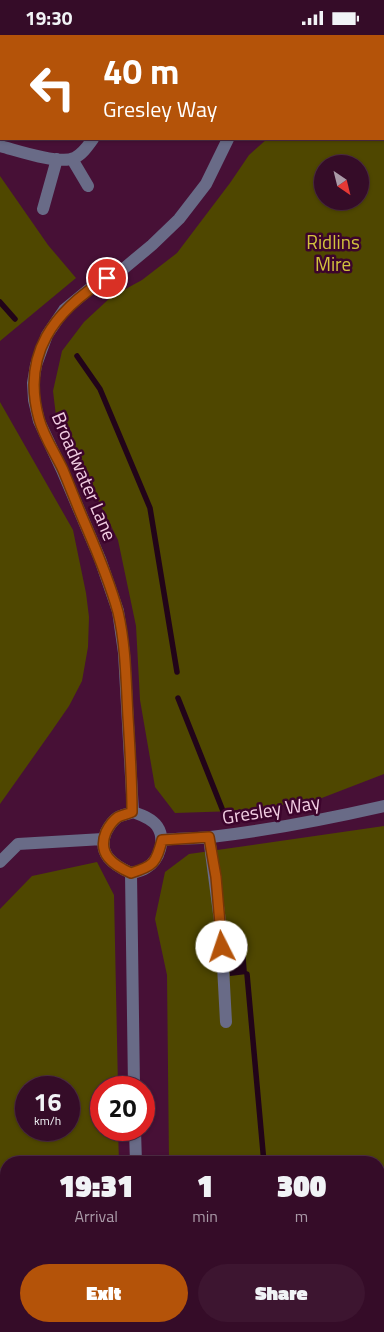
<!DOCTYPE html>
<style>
:root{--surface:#350c28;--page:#3d1530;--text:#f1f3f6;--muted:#aa9ba8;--line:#4f2c45;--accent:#b45309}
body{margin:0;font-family:"Titillium Web",sans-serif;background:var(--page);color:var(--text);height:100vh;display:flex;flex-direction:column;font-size:19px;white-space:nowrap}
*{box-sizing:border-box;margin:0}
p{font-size:16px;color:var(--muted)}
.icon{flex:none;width:28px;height:28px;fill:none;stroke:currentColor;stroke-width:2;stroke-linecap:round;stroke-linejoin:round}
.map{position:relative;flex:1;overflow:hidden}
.sheet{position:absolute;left:0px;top:1121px;width:385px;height:176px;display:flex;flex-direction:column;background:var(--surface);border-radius:20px 20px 0 0;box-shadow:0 1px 4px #0004,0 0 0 1px var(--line)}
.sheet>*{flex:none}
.guide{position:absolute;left:0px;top:0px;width:385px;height:105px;box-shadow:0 1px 4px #0004,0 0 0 1px var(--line);background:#b45309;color:#fff;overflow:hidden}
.needle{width:32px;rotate:145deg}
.buttons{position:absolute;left:314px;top:120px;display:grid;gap:10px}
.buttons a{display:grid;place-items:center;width:55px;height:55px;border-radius:50%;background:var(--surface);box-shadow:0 1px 4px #0004,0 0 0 1px var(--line);font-size:25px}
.speed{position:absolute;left:15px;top:1041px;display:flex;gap:10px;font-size:25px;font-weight:700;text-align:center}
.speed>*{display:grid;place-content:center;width:65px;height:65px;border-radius:50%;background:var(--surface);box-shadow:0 1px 4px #0004,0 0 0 1px var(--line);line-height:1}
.speed small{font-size:12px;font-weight:400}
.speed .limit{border:8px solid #d22;background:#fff;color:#111}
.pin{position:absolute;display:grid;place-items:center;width:42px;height:42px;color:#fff;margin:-21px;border:2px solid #fff;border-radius:50%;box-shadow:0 1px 5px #0007}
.me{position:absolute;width:55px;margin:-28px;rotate:356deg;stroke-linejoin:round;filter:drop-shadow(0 0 4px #0008)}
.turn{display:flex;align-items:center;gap:18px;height:105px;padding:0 20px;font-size:22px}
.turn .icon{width:65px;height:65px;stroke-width:2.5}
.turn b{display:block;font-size:35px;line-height:42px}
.eta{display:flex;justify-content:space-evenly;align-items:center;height:85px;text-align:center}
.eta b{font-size:30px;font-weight:800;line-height:35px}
.primary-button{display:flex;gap:10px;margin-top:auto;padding:10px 20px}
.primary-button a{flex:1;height:58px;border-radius:30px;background:var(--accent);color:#fff;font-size:20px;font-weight:800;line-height:58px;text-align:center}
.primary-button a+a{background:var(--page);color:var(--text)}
.status{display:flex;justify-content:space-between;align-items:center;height:35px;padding:0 25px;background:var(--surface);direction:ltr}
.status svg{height:14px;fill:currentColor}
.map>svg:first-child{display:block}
.green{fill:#4f4700;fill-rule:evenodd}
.water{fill:#220419}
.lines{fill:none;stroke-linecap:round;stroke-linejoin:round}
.stream{stroke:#220419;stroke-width:5.5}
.minor{stroke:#696b87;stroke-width:12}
.route-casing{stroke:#753606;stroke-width:12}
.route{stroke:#b45309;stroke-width:9}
.labels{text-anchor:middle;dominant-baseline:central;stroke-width:5;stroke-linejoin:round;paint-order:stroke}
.park-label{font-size:19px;fill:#d2c23e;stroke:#3c042c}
.street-label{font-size:19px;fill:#f3cfe4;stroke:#3c042c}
</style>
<div class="status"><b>19:30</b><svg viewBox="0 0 49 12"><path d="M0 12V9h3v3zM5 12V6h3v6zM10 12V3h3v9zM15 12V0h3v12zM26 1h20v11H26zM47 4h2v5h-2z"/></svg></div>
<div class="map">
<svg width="384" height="1297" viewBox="0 0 384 1297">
<rect width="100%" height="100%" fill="#471036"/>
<!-- green -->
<path class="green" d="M233 0H373V1Z
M384 67V739L314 766 236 776 175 778 155 752 140 665 136 591 118 505 56 381 53 356 62 316 84 287 111 262 142 245 177 218 230 148 249 120 267 104H384ZM322 129H360V166H322Z
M0 141 48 210 76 243 0 306Z
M0 367 73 495 86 558 89 582 88 612 82 646 69 671 51 697 0 769Z
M384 791V1297H171V1291H379V1128L169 1127 167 940 155 884 165 837 189 819Z
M97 827 114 860 118 1052H101V1095H118L119 1127 6 1128V1291H122V1297H0V874L32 841ZM26 1052H69V1095H26Z"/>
<!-- water -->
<path class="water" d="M245 913 247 939 230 941 228 915Z"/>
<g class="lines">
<!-- stream -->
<path class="stream" d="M0 267 15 284
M77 321 100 354 150 473 177 637
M178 663 225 781
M244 906 245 913
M247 939 264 1128
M279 1291 280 1297"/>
<!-- minor -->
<path class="minor" d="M83 0 84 1
M0 111C16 115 59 130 74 123 82 120 88 111 93 104
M72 124 88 151
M43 174 57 124
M133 777 124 618 118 576 100 524 62 435 39 386 34 365 33 348 36 330 47 300 64 275 92 252 122 235 152 210 179 184 206 149 228 104
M133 777C141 780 151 783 157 791 166 804 160 825 146 833 142 836 136 837 131 838 113 830 97 819 106 797 109 791 112 786 118 782 122 780 128 779 133 777Z
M209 802 221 894 226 987
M162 805C178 803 195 804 211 802 270 795 327 784 384 771
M0 827 18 809 103 804
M131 838 134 1052
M135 1095 136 1128
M138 1291V1297"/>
</g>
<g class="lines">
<!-- route casing -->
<g class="route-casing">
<path id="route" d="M107 243C54 276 21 319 39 384 44 402 55 418 63 435 71 454 78 473 86 491 98 519 110 548 118 577 126 611 126 647 128 682 130 714 132 745 132 777 128 779 122 780 118 782 112 786 109 791 106 797 97 819 113 830 131 838 154 831 156 828 162 805L209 802 216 842 222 912"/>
</g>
<!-- route -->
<use href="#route" class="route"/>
</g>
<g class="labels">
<!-- park labels -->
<g class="park-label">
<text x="333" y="206">Ridlins<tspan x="333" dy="22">Mire</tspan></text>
</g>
<!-- street labels -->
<g class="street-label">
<text transform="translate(85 441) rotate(67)">Broadwater Lane</text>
<text transform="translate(271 774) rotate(-9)">Gresley Way</text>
</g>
</g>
</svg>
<div class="buttons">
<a><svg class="needle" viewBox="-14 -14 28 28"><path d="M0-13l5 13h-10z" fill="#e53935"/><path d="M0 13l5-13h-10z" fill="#aa9ba8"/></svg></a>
</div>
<div class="speed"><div>16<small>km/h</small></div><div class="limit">20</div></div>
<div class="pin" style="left:107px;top:243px;background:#d93025"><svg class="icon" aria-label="arrive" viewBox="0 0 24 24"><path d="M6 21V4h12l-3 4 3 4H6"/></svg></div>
<svg class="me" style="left:222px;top:912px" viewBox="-20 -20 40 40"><circle r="19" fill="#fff"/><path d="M0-13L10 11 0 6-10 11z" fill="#b45309"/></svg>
<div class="guide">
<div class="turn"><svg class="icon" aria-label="left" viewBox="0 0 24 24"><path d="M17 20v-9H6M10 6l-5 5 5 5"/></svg><div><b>40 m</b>Gresley Way</div></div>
</div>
<section class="sheet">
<div class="eta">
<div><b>19:31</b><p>Arrival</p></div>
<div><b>1</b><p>min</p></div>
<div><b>300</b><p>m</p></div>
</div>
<div class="primary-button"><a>Exit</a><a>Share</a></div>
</section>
</div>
